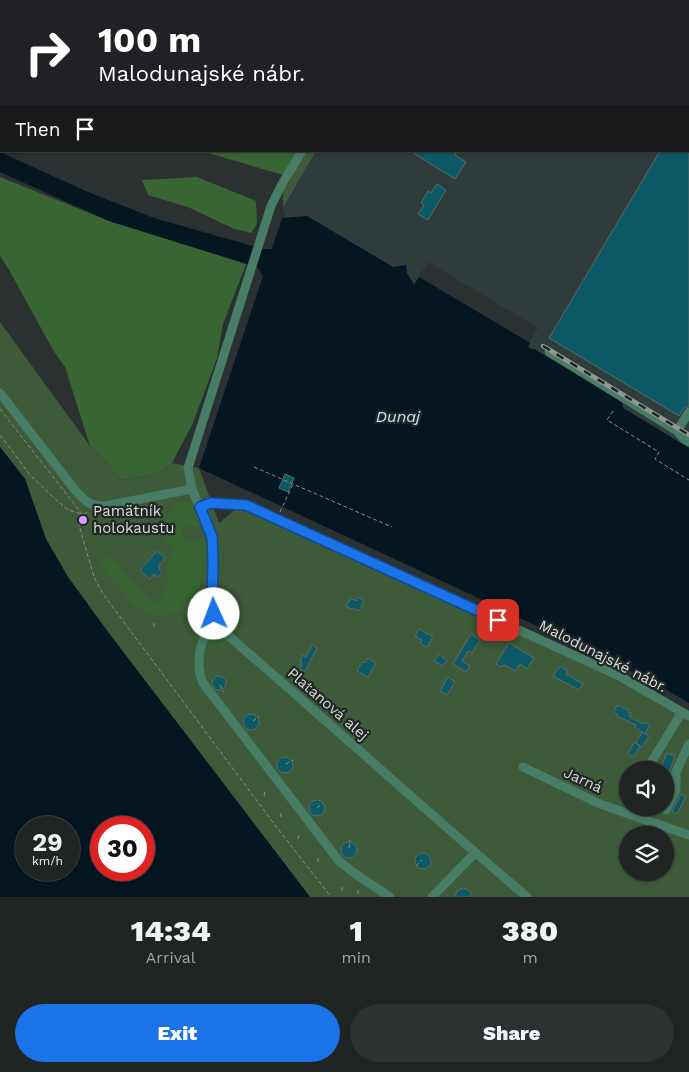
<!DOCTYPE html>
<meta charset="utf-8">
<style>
:root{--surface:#202524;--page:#2d3131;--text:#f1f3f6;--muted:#a2a5a6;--line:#3d4241;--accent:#1a73e8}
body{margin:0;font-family:"Work Sans",sans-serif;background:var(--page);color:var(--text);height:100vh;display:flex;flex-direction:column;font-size:19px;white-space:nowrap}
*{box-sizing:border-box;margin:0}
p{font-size:16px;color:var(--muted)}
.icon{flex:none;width:28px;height:28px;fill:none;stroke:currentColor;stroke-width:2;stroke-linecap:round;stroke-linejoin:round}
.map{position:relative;height:897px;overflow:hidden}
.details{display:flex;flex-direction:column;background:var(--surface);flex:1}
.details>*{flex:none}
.hud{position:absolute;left:0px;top:0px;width:690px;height:152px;box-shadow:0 1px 4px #0004,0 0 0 1px var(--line);background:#202124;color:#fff;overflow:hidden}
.controls{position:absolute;left:619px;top:761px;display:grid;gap:10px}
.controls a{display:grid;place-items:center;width:55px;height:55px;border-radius:50%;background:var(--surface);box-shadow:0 1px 4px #0004,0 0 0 1px var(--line);font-size:25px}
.speed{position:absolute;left:15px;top:816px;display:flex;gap:10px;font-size:25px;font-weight:700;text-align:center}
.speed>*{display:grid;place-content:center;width:65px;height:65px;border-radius:50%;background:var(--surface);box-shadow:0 1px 4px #0004,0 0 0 1px var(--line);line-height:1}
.speed small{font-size:12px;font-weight:400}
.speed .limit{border:8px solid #d22;background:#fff;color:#111}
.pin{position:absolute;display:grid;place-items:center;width:42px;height:42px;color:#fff;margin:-21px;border-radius:10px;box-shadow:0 2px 8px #0006}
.me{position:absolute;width:55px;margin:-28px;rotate:358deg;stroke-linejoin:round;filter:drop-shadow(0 0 4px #0008)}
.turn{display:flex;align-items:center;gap:18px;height:105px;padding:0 15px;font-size:22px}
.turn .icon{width:65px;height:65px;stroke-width:2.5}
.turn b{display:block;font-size:35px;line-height:42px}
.then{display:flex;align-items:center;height:48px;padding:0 15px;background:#0003;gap:10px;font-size:19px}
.eta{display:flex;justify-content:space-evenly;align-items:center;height:85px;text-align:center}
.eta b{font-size:30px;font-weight:800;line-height:35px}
.cta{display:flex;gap:10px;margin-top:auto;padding:10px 15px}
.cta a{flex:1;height:58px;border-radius:30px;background:var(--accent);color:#fff;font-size:20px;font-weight:800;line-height:58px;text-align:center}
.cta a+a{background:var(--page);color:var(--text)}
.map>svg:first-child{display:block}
.built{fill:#2f3c3b}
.green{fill:#3d5b39;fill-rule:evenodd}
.forest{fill:#396434}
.water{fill:#031622;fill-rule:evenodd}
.building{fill:#0d5a67;stroke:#616769}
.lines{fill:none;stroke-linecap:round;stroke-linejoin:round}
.path{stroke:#888d8c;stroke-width:1;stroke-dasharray:4 2.5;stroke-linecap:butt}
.minor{stroke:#477c66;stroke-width:9}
.rail-casing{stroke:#919695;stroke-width:4.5}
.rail{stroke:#212726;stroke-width:2.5;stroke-dasharray:8;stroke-linecap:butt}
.route-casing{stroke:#114b97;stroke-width:12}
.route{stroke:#1a73e8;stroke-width:9}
.poi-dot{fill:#d19dfe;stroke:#212726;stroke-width:2}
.labels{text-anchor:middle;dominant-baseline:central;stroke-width:4.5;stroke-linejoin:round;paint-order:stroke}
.poi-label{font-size:15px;fill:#d9dddc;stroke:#212726;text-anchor:start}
.street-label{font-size:15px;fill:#d9dddc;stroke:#212726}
.water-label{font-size:16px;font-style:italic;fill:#c3e6fc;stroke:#212726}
</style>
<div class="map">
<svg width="689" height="897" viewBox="0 0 689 897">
<rect width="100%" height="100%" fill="#2b3130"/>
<!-- built -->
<path class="built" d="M403 0H689V448L623 408 619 400 534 349H531L527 346 538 328 428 262 414 285 407 273 393 267 307 216 286 218 283 208 316 151H689V1H403Z"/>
<!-- green -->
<path class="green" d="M297 151H316L283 208V175Z
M0 322 90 446 122 480 159 473 172 463 199 468 219 523 237 508 380 570 602 671 689 720V897H310L108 632 68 577 46 539 25 479 0 447ZM628 770H665V808H628ZM628 835H665V872H628Z"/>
<!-- forest -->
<path class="forest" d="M34 0H389L388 1H33Z
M202 151H297L283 175Z
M0 177 109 221 246 264 223 324 217 358 193 423 172 463 159 473 122 480 90 446 65 367 53 350 8 268 0 256Z
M197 177 256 201 257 224 251 233 234 229 190 208 148 195 142 180Z
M177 501C190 500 196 512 202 521L201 526H187L182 529 181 534C189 545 193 540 204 537 211 546 202 559 201 570 200 577 200 583 200 590 202 604 209 619 217 630 220 634 225 636 226 642L222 647C217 647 213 645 207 643 186 636 195 624 184 614 177 608 172 615 166 616 155 617 144 612 136 606L100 567C100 561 101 558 106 555L114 560C122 569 146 601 156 602 159 603 160 601 163 600L164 588 169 579 165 568 174 548C171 544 165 541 164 536 162 528 172 507 177 501Z"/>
<!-- water -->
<path class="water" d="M0 152 88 192 154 218 263 249H272L282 218 307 216 393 267 406 265 407 273 414 285 419 277 530 343 528 347 531 349H534L620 400 622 403 623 408 689 448V703L655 683 487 602 199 468 263 276 257 267 109 221 0 172Z
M0 447 25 479 46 539 68 577 108 632 310 897H0ZM26 828H69V870H26ZM101 828H144V870H101Z"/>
<!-- building -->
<path class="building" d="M410 151H457L455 155 466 162 455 179Z
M660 151H689V406L684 408 679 416 549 338Z
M437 184 446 190 428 220 418 214 424 205 421 203 428 191 431 193Z
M285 474 294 478 288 492 279 488Z
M157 551 165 558 158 566 160 568 159 569 162 572 158 577 154 574 150 579 140 570Z
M358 597 364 601 359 611 352 608 351 609 346 606 351 598 356 601Z
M419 629 433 637 427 647 420 643 422 640 415 636Z
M471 634 480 640 472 653 468 651 462 661 470 666 466 672 453 664Z
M509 643 534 658 527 669 520 664 515 671 505 665 504 666 502 665 501 667 496 664Z
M312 645 317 648 305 671 300 669 302 663 300 662 303 655 306 657Z
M439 654 447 661 443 666 434 661Z
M368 658 376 663 368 677 357 671 362 662 365 663Z
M560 666 568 671 566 674 583 684 579 690 553 676Z
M212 683a7 7 0 1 1 14 0a7 7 0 1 1-14 0Z
M448 677 455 682 447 695 440 691Z
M617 705 629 710 628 712 631 713 629 716 643 724 644 722 650 725 645 734 635 727 636 725 617 716V714L614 712Z
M243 722a8 8 0 1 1 16 0a8 8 0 1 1-16 0Z
M642 732 649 736 642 747 636 743Z
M634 742 640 746 634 757 628 754Z
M667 753 675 756 667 779 670 780V789L665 798V793L667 787 665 786V770H660Z
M277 765a8 8 0 1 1 16 0a8 8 0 1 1-16 0Z
M681 794 686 796 677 814 672 812Z
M309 808a8 8 0 1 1 16 0a8 8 0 1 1-16 0Z
M341 850a8 8 0 1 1 16 0a8 8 0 1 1-16 0Z
M415 861a8 8 0 1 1 16 0a8 8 0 1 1-16 0Z
M463 888 467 889 471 892V897H455L457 891Z"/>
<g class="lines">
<!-- path -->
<path class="path" d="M672 0V1
M684 0 685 1
M689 33V34
M0 409 82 514
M613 411 607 420 659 452 655 459 689 480
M0 435 31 476 52 496 68 510 82 514
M254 467 392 527
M87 512C81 515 80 518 79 525L94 577 103 594 275 825 331 897
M280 512 293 484
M154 627V622
M220 685 224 692
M253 721 259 716
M286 764 293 760
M264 796 265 791
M317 808 323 803
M281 817V813
M298 839 299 834
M349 848 350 840
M318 862V857
M416 866 422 860
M342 891V886
M358 894V889"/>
<!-- minor -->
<path class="minor" d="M565 0 567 1
M33 1 37 0
M395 1 396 0
M0 6H1
M302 151 282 184 271 206 188 468 192 489 212 537 213 560V607C215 620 216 623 224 632 326 720 425 810 527 897
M549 352 677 431 684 439 689 442
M0 393 75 490C85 501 89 506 105 506L192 489
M677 431 689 412
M200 507 211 503 246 505 591 663 621 677 689 716
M216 623C199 636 195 663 203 683L339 861 354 873 390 897
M649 766 682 712
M523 767 600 804 689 835
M666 810 676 790V772L689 744
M432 897 475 853"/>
<!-- rail casing -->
<g class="rail-casing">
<path id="rail" d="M543 346 689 435"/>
</g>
<!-- rail -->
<use href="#rail" class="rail"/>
</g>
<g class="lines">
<!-- route casing -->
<g class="route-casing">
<path id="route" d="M214 614 212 607 213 560 212 537 200 507 211 503 246 505 498 620"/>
</g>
<!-- route -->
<use href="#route" class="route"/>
</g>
<!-- markers -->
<circle class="poi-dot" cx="83" cy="520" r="5"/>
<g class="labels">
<!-- poi labels -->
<g class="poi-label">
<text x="93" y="511">Pamätník<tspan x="93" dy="17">holokaustu</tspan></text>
</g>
<!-- street labels -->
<g class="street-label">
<text transform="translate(603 656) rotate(27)">Malodunajské nábr.</text>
<text transform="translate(328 704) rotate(41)">Platanová alej</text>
<text transform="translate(583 780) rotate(25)">Jarná</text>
</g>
<!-- water labels -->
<g class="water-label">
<text x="398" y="416">Dunaj</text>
</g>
</g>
</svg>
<div class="controls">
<a><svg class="icon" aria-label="sound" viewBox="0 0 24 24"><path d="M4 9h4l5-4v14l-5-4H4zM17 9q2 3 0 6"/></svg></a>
<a><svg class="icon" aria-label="layers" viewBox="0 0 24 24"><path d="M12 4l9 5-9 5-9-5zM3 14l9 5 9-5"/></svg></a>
</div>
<div class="speed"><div>29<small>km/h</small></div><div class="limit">30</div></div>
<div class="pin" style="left:498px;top:620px;background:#d93025"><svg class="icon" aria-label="arrive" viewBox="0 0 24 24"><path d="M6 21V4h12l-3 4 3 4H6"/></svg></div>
<svg class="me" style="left:214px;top:614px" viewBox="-20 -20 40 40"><circle r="19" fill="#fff"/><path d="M0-13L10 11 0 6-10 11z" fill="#1a73e8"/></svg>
<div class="hud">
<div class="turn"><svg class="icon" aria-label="right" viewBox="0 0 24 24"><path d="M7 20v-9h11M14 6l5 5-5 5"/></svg><div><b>100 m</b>Malodunajské nábr.</div></div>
<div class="then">Then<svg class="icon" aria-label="arrive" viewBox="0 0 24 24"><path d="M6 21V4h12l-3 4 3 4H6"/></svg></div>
</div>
</div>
<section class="details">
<div class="eta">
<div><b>14:34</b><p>Arrival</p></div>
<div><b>1</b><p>min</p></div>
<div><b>380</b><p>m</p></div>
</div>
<div class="cta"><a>Exit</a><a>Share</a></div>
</section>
